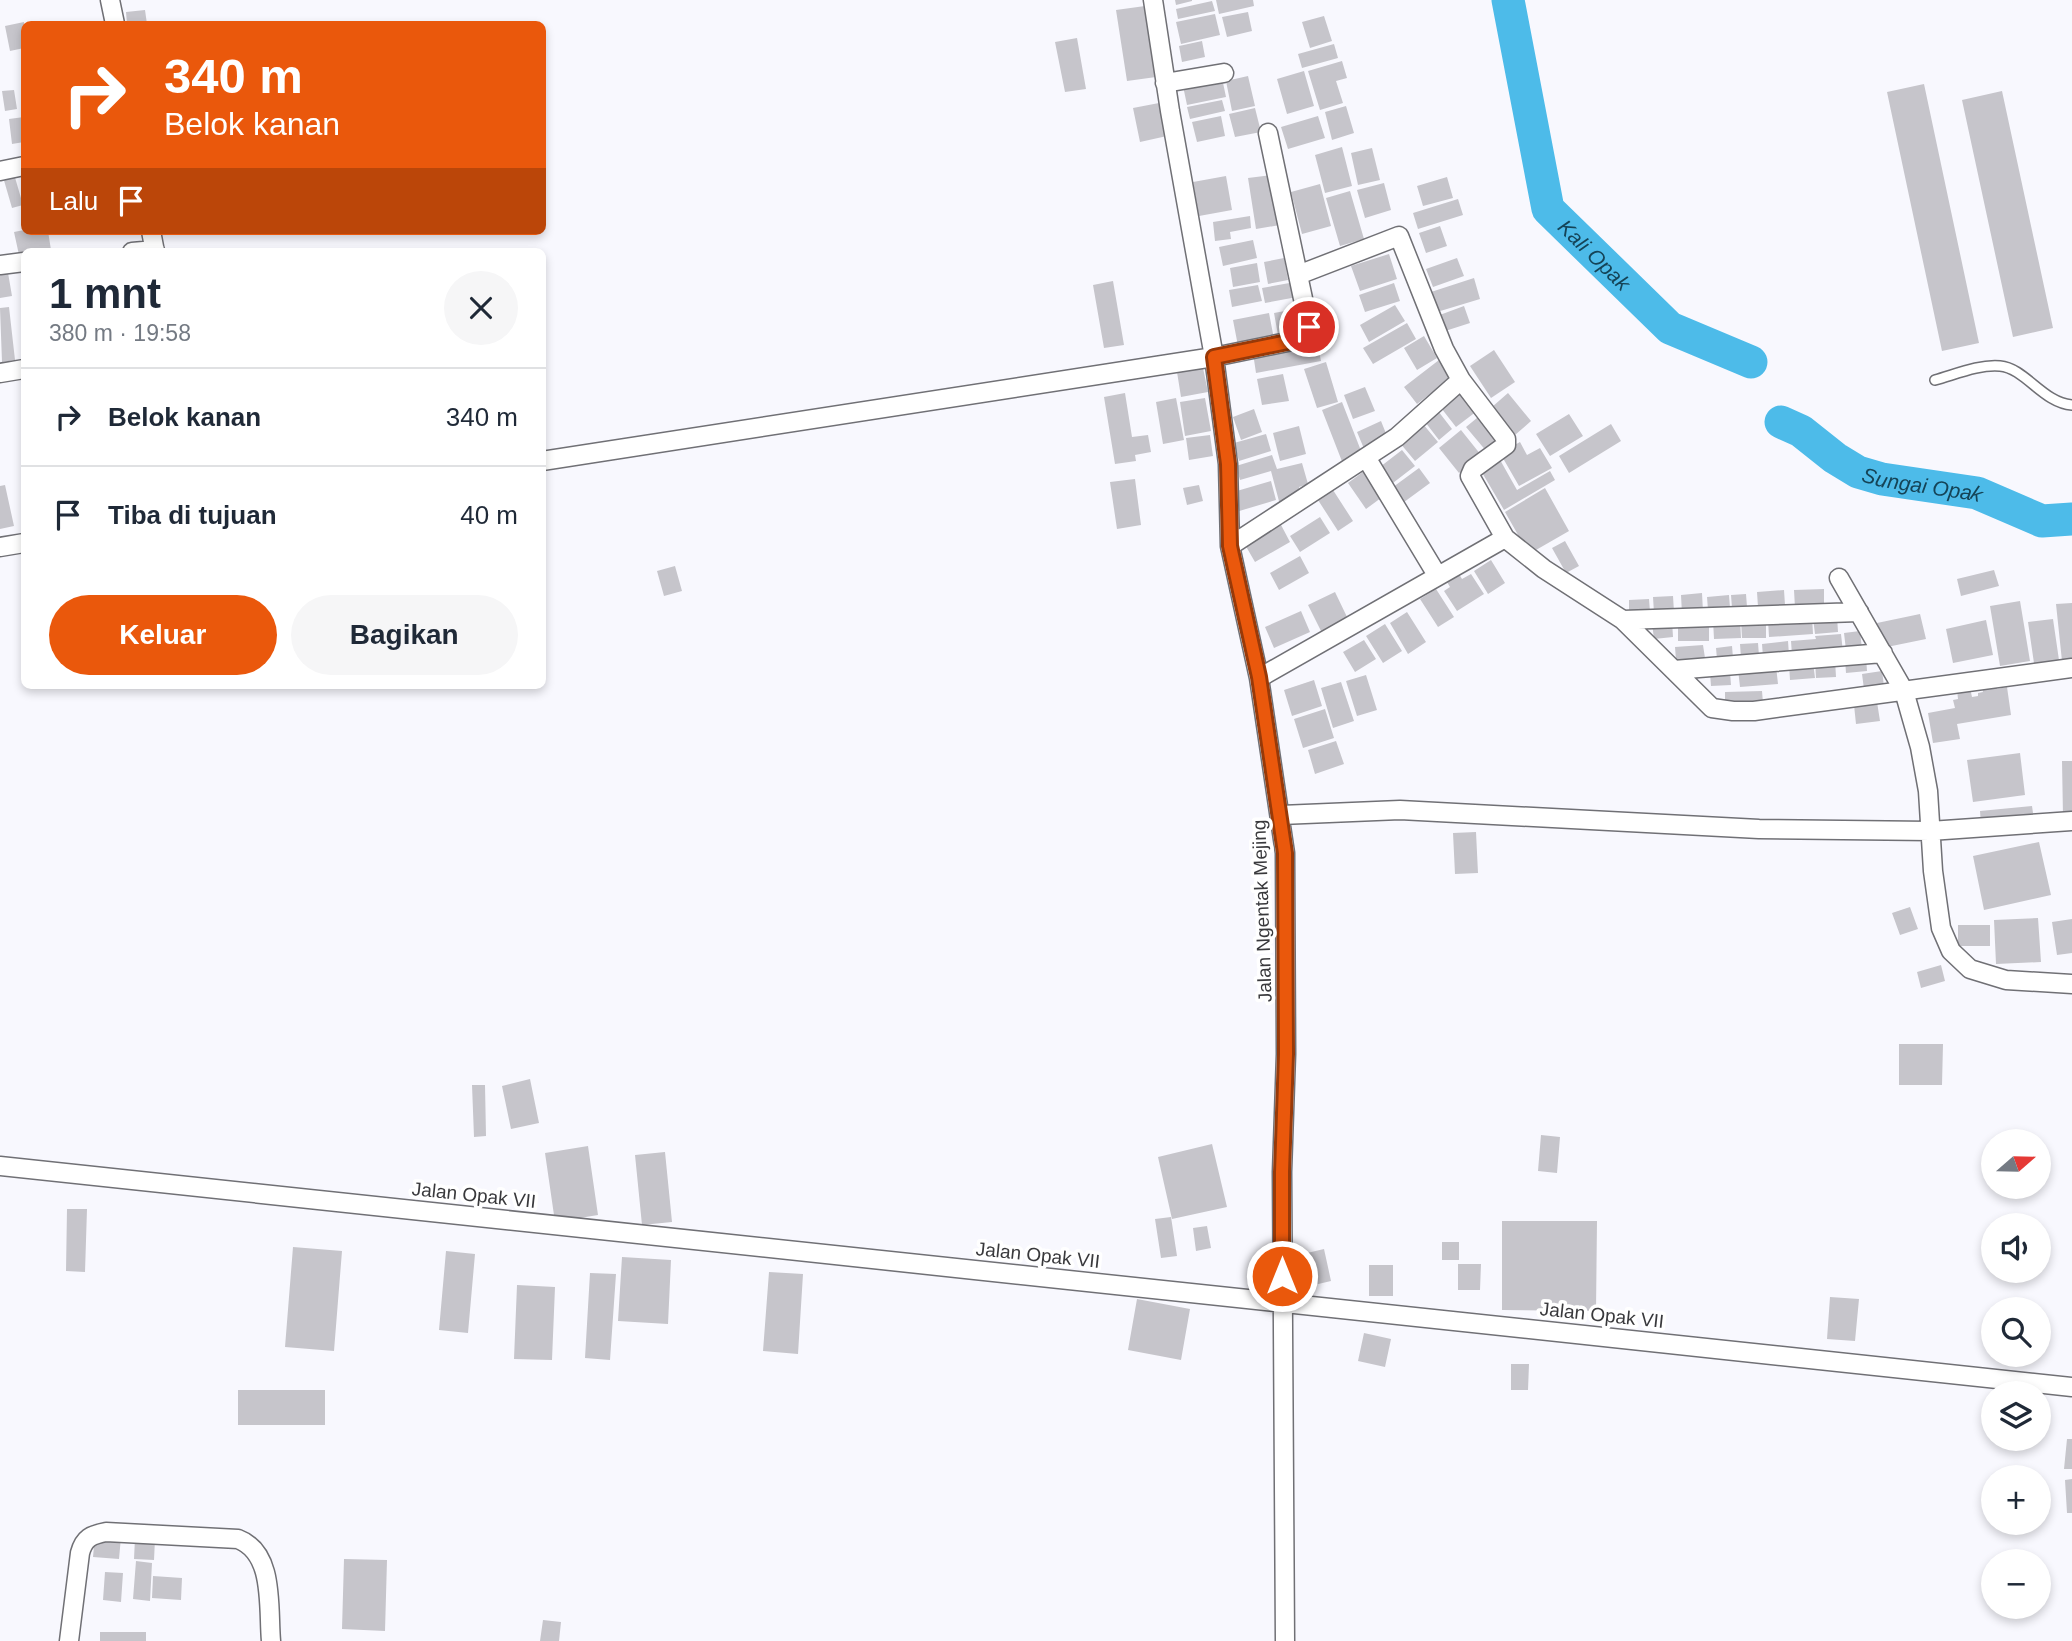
<!DOCTYPE html>
<html lang="id">
<meta charset="utf-8">
<style>
:root{--surface:#fff;--page:#f6f6f7;--text:#1f2937;--muted:#747a83;--line:#e0e1e3;--accent:#ea580c}
body{margin:0;font-family:Helvetica,sans-serif;background:var(--page);color:var(--text);height:100vh;display:flex;flex-direction:column;font-size:26px;white-space:nowrap}
*{box-sizing:border-box;margin:0}
p{font-size:23px;color:var(--muted)}
.icon{flex:none;width:38px;height:38px;fill:none;stroke:currentColor;stroke-width:2;stroke-linecap:round;stroke-linejoin:round}
.map{position:relative;flex:1;overflow:hidden}
.details{position:absolute;left:21px;top:248px;width:525px;height:441px;display:flex;flex-direction:column;background:var(--surface);border-radius:10px;box-shadow:0 4px 10px #0003}
.details>*{flex:none}
.hud{position:absolute;left:21px;top:21px;width:525px;height:214px;border-radius:10px;box-shadow:0 4px 10px #0003;background:#ea580c;color:#fff;overflow:hidden}
.needle{width:46px;rotate:70deg}
.tools{position:absolute;left:1981px;top:1129px;display:grid;gap:14px}
.tools a{display:grid;place-items:center;width:70px;height:70px;border-radius:50%;background:var(--surface);box-shadow:0 4px 10px #0003;font-size:35px}
.pin{position:absolute;display:grid;place-items:center;width:60px;height:60px;color:#fff;margin:-30px;border:4px solid #fff;border-radius:50%;box-shadow:0 2px 7px #0007}
.me{position:absolute;width:77px;margin:-38px;rotate:0deg;stroke-linejoin:round;filter:drop-shadow(0 0 5px #0008)}
.turn{display:flex;align-items:center;gap:24px;height:147px;padding:0 28px;font-size:32px}
.turn .icon{width:91px;height:91px;stroke-width:2.5}
.turn b{display:block;font-size:49px;line-height:60px}
.then{display:flex;align-items:center;height:66px;padding:0 28px;background:#0003;gap:14px;font-size:26px}
.round{display:grid;place-items:center;flex:none;width:74px;height:74px;border-radius:37px;background:var(--page)}
.head{display:flex;align-items:center;justify-content:space-between;height:119px;padding:0 28px}
h1{font-size:42px;font-weight:600;line-height:52px}
.button{display:flex;gap:14px;margin-top:auto;padding:14px 28px}
.button a{flex:1;height:80px;border-radius:42px;background:var(--accent);color:#fff;font-size:28px;font-weight:600;line-height:80px;text-align:center}
.button a+a{background:var(--page);color:var(--text)}
ul{padding:0;list-style:none}
li{display:flex;align-items:center;gap:21px;height:98px;padding:0 28px;border-top:2px solid var(--line)}
li div{flex:1}
li b{display:block;font-size:26px}
li em{font-style:normal}
.map>svg:first-child{display:block}
.lines{fill:none;stroke-linecap:round;stroke-linejoin:round}
.river{stroke:#4dbbe9;stroke-width:33}
.building{fill:#c6c5cb}
.service-casing{stroke:#707075;stroke-width:12}
.minor-casing{stroke:#707075;stroke-width:21}
.service{stroke:#fff;stroke-width:9}
.minor{stroke:#fff;stroke-width:18}
.route-casing{stroke:#983908;stroke-width:18}
.route{stroke:#ea580c;stroke-width:12}
.labels{text-anchor:middle;dominant-baseline:central;stroke-width:7;stroke-linejoin:round;paint-order:stroke}
.street-label{font-size:19px;fill:#39393c;stroke:#fff}
.water-label{font-size:21px;font-style:italic;fill:#154457;stroke:#fff}
</style>
<div class="map">
<svg width="2072" height="1641" viewBox="0 0 2072 1641">
<rect width="100%" height="100%" fill="#f8f8fe"/>
<g class="lines">
<!-- river -->
<g class="river">
<path id="s1" d="M1508 0 1548 209 1670 328 1751 362"/>
<path id="s2" d="M1781 422 1801 431 1835 458 1858 472 1882 479 1977 493 2042 521 2072 519"/>
</g>
</g>
<!-- building -->
<path class="building" d="M1175 0H1192V1L1176 5Z
M1216 0H1253L1254 6 1219 14Z
M1212 1 1215 11 1178 19 1176 9Z
M1145 6 1156 77 1127 81 1116 10Z
M145 10 147 24H127L126 12Z
M1248 12 1252 31 1227 37 1222 17Z
M1215 14 1220 35 1181 44 1176 22Z
M1324 16 1332 41 1310 48 1302 22Z
M24 22V48L10 51 5 26Z
M1077 38 1086 89 1065 92 1055 42Z
M1202 41 1205 57 1182 62 1179 46Z
M1334 44 1338 58 1302 68 1298 54Z
M1342 61 1347 78 1336 81 1343 103 1320 110 1308 71Z
M1304 71 1314 106 1287 114 1277 79Z
M1248 76 1255 106 1232 111 1226 81Z
M1222 78 1226 97 1187 105 1183 86Z
M1924 84 1979 343 1942 351 1887 92Z
M14 90 17 109 5 111 2 91Z
M2002 91 2053 328 2013 337 1962 100Z
M1222 100 1225 111 1190 119 1187 107Z
M1159 103 1167 136 1140 142 1133 108Z
M1346 106 1354 133 1332 140 1325 112Z
M1255 108 1261 132 1235 137 1229 114Z
M1221 116 1225 136 1197 142 1192 122Z
M1318 116 1325 138 1288 149 1281 127Z
M24 117V142L12 144 9 119Z
M1342 147 1352 186 1325 193 1315 155Z
M1372 148 1380 180 1358 185 1351 153Z
M14 174 23 205 12 208 3 177Z
M1272 175 1280 225 1256 229 1248 178Z
M1226 176 1232 210 1199 216 1193 182Z
M1447 177 1453 198 1423 206 1417 186Z
M1384 183 1391 210 1365 218 1357 190Z
M1320 184 1331 226 1302 234 1291 192Z
M1350 191 1364 239 1340 246 1326 198Z
M1458 199 1463 215 1418 229 1413 213Z
M1250 216 1251 228 1230 232 1231 239 1215 241 1213 222Z
M1440 226 1447 246 1426 253 1419 233Z
M24 230 48 231 51 250 24 252V254L19 255 14 232Z
M1253 240 1257 258 1223 266 1219 247Z
M1389 254 1397 279 1360 291 1351 266Z
M1284 258 1288 280 1268 284 1264 262Z
M1457 258 1464 276 1433 287 1426 269Z
M1257 263 1260 282 1233 287 1230 268Z
M7 267 12 296 0 298V268Z
M1474 278 1480 299 1437 312 1431 292Z
M1113 281 1124 345 1104 348 1093 285Z
M1295 282 1297 297 1265 303 1262 288Z
M1394 283 1400 301 1365 312 1359 295Z
M1258 285 1262 301 1232 307 1229 290Z
M1395 305 1405 321 1369 342 1360 325Z
M1464 306 1470 323 1442 332 1437 316Z
M9 307 15 360 2 362 0 308Z
M1301 308 1305 330 1278 335 1274 313Z
M1269 313 1274 339 1238 346 1233 320Z
M1407 323 1416 339 1373 364 1363 348Z
M1424 336 1437 358 1417 370 1404 348Z
M1317 341 1321 361 1256 373 1253 353Z
M1494 350 1515 382 1491 398 1470 366Z
M1439 360 1452 377 1417 404 1404 387Z
M1326 362 1338 402 1317 408 1304 369Z
M1203 368 1208 392 1181 397 1177 372Z
M1283 374 1289 401 1262 405 1257 379Z
M1365 387 1375 411 1353 419 1344 395Z
M1460 387 1477 411 1456 427 1438 404Z
M1125 393 1132 437 1148 435 1151 452 1135 455 1136 461 1115 464 1104 397Z
M1508 393 1531 421 1515 435 1492 407Z
M1176 398 1184 440 1163 444 1156 402Z
M1205 398 1211 431 1185 436 1180 402Z
M1342 402 1363 456 1343 464 1322 410Z
M1435 407 1452 429 1439 440 1422 418Z
M1254 409 1262 432 1241 440 1233 417Z
M1483 413 1504 438 1487 452 1466 427Z
M1569 414 1583 436 1550 456 1536 434Z
M1381 421 1389 441 1365 451 1357 432Z
M1423 424 1438 442 1415 461 1400 443Z
M1611 424 1621 441 1569 473 1559 456Z
M1299 426 1306 454 1280 461 1273 433Z
M1461 430 1481 455 1459 473 1439 448Z
M1266 434 1271 451 1239 461 1234 443Z
M1210 435 1213 456 1189 460 1186 438Z
M1520 442 1527 455 1540 448 1552 468 1519 486 1500 453Z
M1402 450 1415 466 1389 486 1376 470Z
M1272 455 1277 469 1302 463 1308 484 1299 487 1302 499 1280 505 1271 471 1240 480 1236 466Z
M1499 458 1517 490 1550 471 1555 480 1504 510 1480 469Z
M1419 468 1430 483 1400 505 1389 490Z
M1367 469 1385 495 1366 509 1348 483Z
M1135 479 1141 525 1117 529 1110 482Z
M1271 481 1276 500 1236 512 1230 493Z
M5 485 14 526 0 529V486Z
M1199 485 1203 501 1187 505 1183 488Z
M1545 488 1569 531 1529 554 1505 512Z
M1333 490 1353 521 1338 531 1318 500Z
M1320 517 1330 533 1300 552 1290 536Z
M1280 523 1290 542 1255 562 1244 543Z
M1565 541 1579 566 1566 573 1552 548Z
M1300 556 1309 573 1279 590 1270 573Z
M1491 560 1505 583 1488 594 1474 571Z
M675 566 682 591 664 596 657 571Z
M1994 570 1999 586 1961 596 1957 579Z
M1459 574 1462 579 1471 574 1484 594 1457 611 1444 591 1450 587 1447 582Z
M1436 589 1454 617 1438 627 1420 599Z
M1824 589V607L1795 608 1794 590Z
M1784 590 1785 605 1758 607 1757 592Z
M1335 592 1348 619 1322 633 1308 605Z
M1702 593 1703 612 1682 614 1681 595Z
M1746 594 1747 607 1732 608 1731 595Z
M1729 595 1730 608 1708 610 1707 597Z
M1673 596 1674 612 1654 613 1653 597Z
M1649 599 1650 612 1629 613V600Z
M2020 601 2030 661 2000 666 1990 606Z
M2072 603V660L2062 661 2056 604Z
M1301 611 1310 632 1274 648 1265 627Z
M1407 612 1426 642 1408 654 1390 623Z
M1920 614 1926 639 1882 648 1877 623Z
M1837 616 1838 632 1815 634 1813 618Z
M1812 617 1813 634 1769 637 1768 620Z
M1740 619 1741 638 1714 639 1713 620Z
M1766 619V638H1742L1741 620Z
M2053 619 2060 667 2035 670 2028 622Z
M1678 620H1709V641H1678Z
M1986 620 1993 655 1953 663 1946 629Z
M1672 621 1673 637 1654 639 1652 623Z
M1385 624 1402 651 1383 663 1366 636Z
M1860 631 1862 649 1846 650 1844 633Z
M1841 634 1843 652 1792 655 1791 641 1816 639 1815 636Z
M1364 640 1376 659 1355 672 1343 652Z
M1788 641 1789 655 1763 657 1762 644Z
M1758 643 1759 656 1741 658 1740 644Z
M1703 645 1705 658 1676 660 1675 647Z
M1732 646 1733 658 1717 659 1716 648Z
M1866 657 1867 671 1846 673 1845 659Z
M1835 660 1836 677 1816 678 1815 661Z
M1813 662 1815 678 1790 680 1789 664Z
M1776 666 1778 684 1740 687 1738 669Z
M1882 671 1884 686 1864 689 1862 674Z
M1730 672 1731 685 1711 686 1710 673Z
M1366 675 1377 710 1357 716 1346 681Z
M1314 680 1322 706 1292 716 1284 690Z
M1996 681 1997 689 2007 687 2011 715 1957 724 1960 739 1933 743 1928 713 1955 708 1953 700 1958 699 1957 690 1970 688 1972 697 1978 696V693L1983 692 1981 683Z
M1341 682 1354 721 1333 728 1321 688Z
M1762 691 1763 703 1725 705V692Z
M1877 702 1880 721 1856 724 1854 705Z
M1325 709 1334 738 1303 748 1294 719Z
M1336 741 1344 764 1315 774 1308 750Z
M2020 753 2025 795 1973 802 1967 760Z
M2062 761H2072V816H2063Z
M2032 806 2034 820 1981 825 1980 811Z
M1476 832 1478 873 1455 874 1453 833Z
M2039 842 2051 895 1984 910 1973 856Z
M1910 907 1918 929 1900 935 1892 913Z
M2038 918 2041 962 1996 964 1994 920Z
M2072 919V953L2057 955 2052 922Z
M1958 925H1990V946H1958Z
M1941 965 1945 981 1921 988 1917 972Z
M1899 1044H1943L1942 1085H1899Z
M530 1079 539 1123 511 1129 502 1086Z
M472 1085H485L486 1136 474 1137Z
M1541 1135 1560 1137 1557 1173 1538 1171Z
M1212 1144 1227 1207 1172 1219 1158 1157Z
M588 1146 598 1215 555 1222 545 1153Z
M665 1152 672 1222 642 1225 635 1155Z
M67 1209H87L85 1272 66 1271Z
M1171 1217 1177 1256 1161 1258 1155 1219Z
M1502 1221H1597L1596 1311 1502 1310Z
M1207 1226 1211 1248 1196 1251 1193 1228Z
M1442 1242H1459V1260H1442Z
M293 1247 342 1251 334 1351 285 1347Z
M1324 1249 1331 1281 1293 1290 1286 1258Z
M446 1251 475 1254 468 1333 439 1330Z
M622 1257 671 1260 668 1324 618 1321Z
M1458 1264H1481L1480 1290H1458Z
M1369 1265H1393V1296H1369Z
M769 1272 803 1274 798 1354 763 1351Z
M590 1273 616 1274 610 1360 585 1358Z
M517 1285 555 1287 552 1360 514 1359Z
M1830 1297 1859 1299 1855 1341 1827 1339Z
M1137 1299 1190 1309 1181 1360 1128 1350Z
M1364 1333 1391 1339 1385 1367 1358 1361Z
M1511 1364H1529L1528 1390H1511Z
M238 1390H325V1425H238Z
M2067 1439H2072V1469H2064Z
M2072 1479V1513H2067L2065 1480Z
M95 1535 121 1537 119 1559 93 1557Z
M135 1538 155 1539 154 1560 134 1559Z
M344 1559 387 1560 385 1631 342 1629Z
M136 1561 152 1563 150 1601 133 1599Z
M105 1572 123 1573 121 1602 103 1600Z
M153 1576 182 1578 181 1600 152 1598Z
M543 1620 561 1622 559 1641H540Z
M100 1632H146V1641H100Z"/>
<g class="lines">
<!-- service casing -->
<g class="service-casing">
<path id="service" d="M1935 380C1954 375 1979 364 2000 366 2025 368 2043 403 2072 405"/>
</g>
<!-- minor casing -->
<g class="minor-casing">
<path id="minor" d="M110 0 115 24
M1153 0 1170 111 1214 357 1228 464 1230 546 1259 678 1285 853 1286 1054 1282 1172 1285 1641
M1165 83 1224 73
M0 171 24 166
M151 231 155 252
M132 252 155 250
M0 265 24 262
M0 373 24 369
M1461 380 1506 439V445L1473 469 1470 476 1505 538 1544 569 1623 620 1712 708 1733 711H1754L2072 668
M1367 459 1437 575
M542 461 1214 357 1302 339 1308 335 1309 327 1268 133
M1230 546 1397 437 1461 380 1444 349 1399 236 1298 275
M0 547 24 543
M1839 578 1904 691 1920 747 1928 791 1933 871 1941 928 1951 951 1970 969 2006 980 2072 984
M1623 620 1859 612
M1674 670 1883 653
M1259 678 1505 538
M1281 815 1400 810 1759 829 1930 831 2072 821
M0 1166 2072 1387
M69 1641 80 1553C84 1538 91 1535 106 1532L238 1539C275 1553 268 1608 271 1641"/>
</g>
<!-- service -->
<use href="#service" class="service"/>
<!-- minor -->
<use href="#minor" class="minor"/>
</g>
<g class="lines">
<!-- route casing -->
<g class="route-casing">
<path id="route" d="M1282 1276V1172L1286 1054 1285 853 1259 677 1230 546 1228 464 1214 357 1302 339 1308 335 1309 327"/>
</g>
<!-- route -->
<use href="#route" class="route"/>
</g>
<g class="labels">
<!-- street labels -->
<g class="street-label">
<text transform="translate(1262 911) rotate(-92)">Jalan Ngentak Mejing</text>
<text transform="translate(474 1195) rotate(6)">Jalan Opak VII</text>
<text transform="translate(1038 1255) rotate(6)">Jalan Opak VII</text>
<text transform="translate(1602 1315) rotate(6)">Jalan Opak VII</text>
</g>
<!-- water labels -->
<g class="water-label">
<text stroke="none"><textPath href="#s1" startOffset="278">Kali Opak</textPath></text>
<text stroke="none"><textPath href="#s2" startOffset="158">Sungai Opak</textPath></text>
</g>
</g>
</svg>
<div class="tools">
<a><svg class="needle" viewBox="-14 -14 28 28"><path d="M0-13l5 13h-10z" fill="#e53935"/><path d="M0 13l5-13h-10z" fill="#747a83"/></svg></a>
<a><svg class="icon" aria-label="sound" viewBox="0 0 24 24"><path d="M4 9h4l5-4v14l-5-4H4zM17 9q2 3 0 6"/></svg></a>
<a><svg class="icon" aria-label="search" viewBox="0 0 24 24"><circle cx="10" cy="10" r="6"/><path d="M15 15l6 6"/></svg></a>
<a><svg class="icon" aria-label="layers" viewBox="0 0 24 24"><path d="M12 4l9 5-9 5-9-5zM3 14l9 5 9-5"/></svg></a>
<a>+</a>
<a>−</a>
</div>
<div class="pin" style="left:1309px;top:327px;background:#d93025"><svg class="icon" aria-label="arrive" viewBox="0 0 24 24"><path d="M6 21V4h12l-3 4 3 4H6"/></svg></div>
<svg class="me" style="left:1282px;top:1276px" viewBox="-20 -20 40 40"><circle r="17" fill="#ea580c" stroke="#fff" stroke-width="3"/><path d="M0-11L8 9 0 5-8 9z" fill="#fff"/></svg>
<div class="hud">
<div class="turn"><svg class="icon" aria-label="right" viewBox="0 0 24 24"><path d="M7 20v-9h11M14 6l5 5-5 5"/></svg><div><b>340 m</b>Belok kanan</div></div>
<div class="then">Lalu<svg class="icon" aria-label="arrive" viewBox="0 0 24 24"><path d="M6 21V4h12l-3 4 3 4H6"/></svg></div>
</div>
<section class="details">
<div class="head"><div><h1>1 mnt</h1><p>380 m · 19:58</p></div><a class="round"><svg class="icon" aria-label="close" viewBox="0 0 24 24"><path d="M6 6l12 12M18 6L6 18"/></svg></a></div>
<ul>
<li><svg class="icon" aria-label="right" viewBox="0 0 24 24"><path d="M7 20v-9h11M14 6l5 5-5 5"/></svg><div><b>Belok kanan</b></div><em>340 m</em></li>
<li><svg class="icon" aria-label="arrive" viewBox="0 0 24 24"><path d="M6 21V4h12l-3 4 3 4H6"/></svg><div><b>Tiba di tujuan</b></div><em>40 m</em></li>
</ul>
<div class="button"><a>Keluar</a><a>Bagikan</a></div>
</section>
</div>
